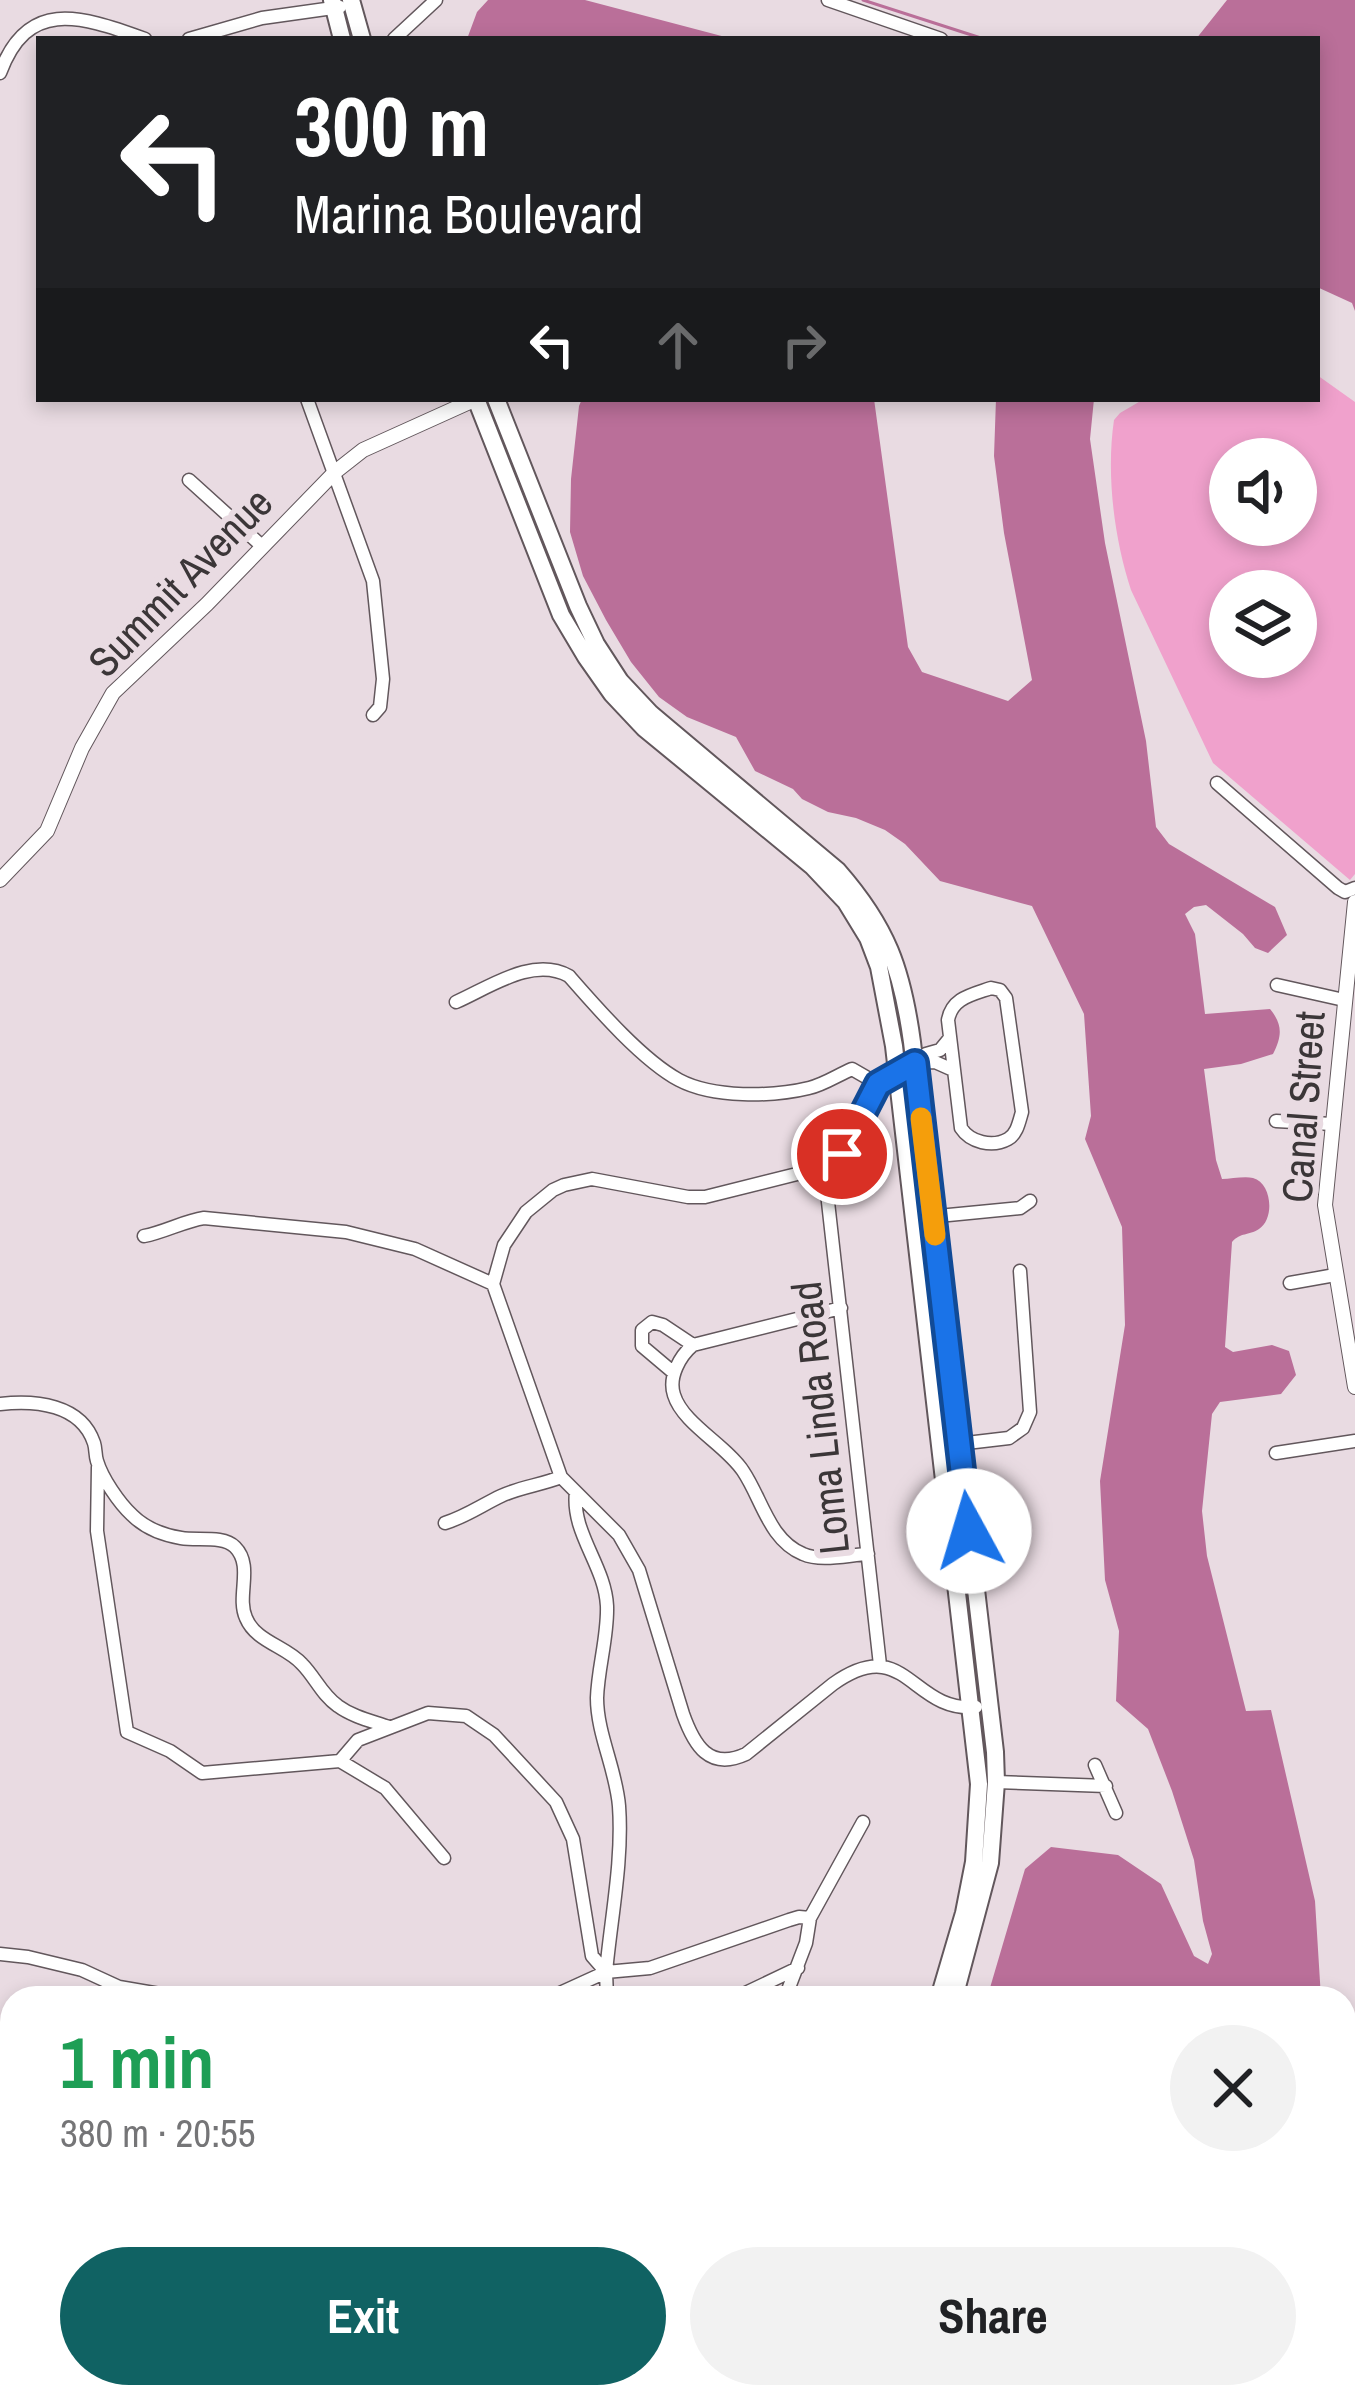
<!DOCTYPE html>
<meta charset="utf-8">
<style>
:root{--surface:#fff;--page:#f2f2f2;--text:#202124;--muted:#757577;--accent:#106263}
body{margin:0;font-family:"Archivo Narrow",sans-serif;background:var(--page);color:var(--text);height:100vh;display:flex;flex-direction:column;font-size:45px;white-space:nowrap}
*{box-sizing:border-box;margin:0}
p{font-size:39px;color:var(--muted)}
.icon{flex:none;width:66px;height:66px;fill:none;stroke:currentColor;stroke-width:2;stroke-linecap:round;stroke-linejoin:round}
.map{position:relative;flex:1;overflow:hidden}
.panel{position:absolute;left:0px;top:1986px;width:1356px;height:423px;display:flex;flex-direction:column;background:var(--surface);border-radius:36px 36px 0 0;box-shadow:0 6px 18px #0003}
.panel>*{flex:none}
.hud{position:absolute;left:36px;top:36px;width:1284px;height:366px;border-radius:0px;box-shadow:0 6px 18px #0003;background:#202124;color:#fff;overflow:hidden}
.fabs{position:absolute;left:1209px;top:438px;display:grid;gap:24px}
.fabs a{display:grid;place-items:center;width:108px;height:108px;border-radius:50%;background:var(--surface);box-shadow:0 6px 18px #0003;font-size:60px}
.pin{position:absolute;display:grid;place-items:center;width:102px;height:102px;color:#fff;margin:-51px;border:6px solid #fff;border-radius:50%;box-shadow:0 3px 12px #0007}
.me{position:absolute;width:132px;margin:-66px;rotate:354deg;stroke-linejoin:round;filter:drop-shadow(0 0 9px #0008)}
.turn{display:flex;align-items:center;gap:42px;height:252px;padding:0 60px;font-size:54px}
.turn .icon{width:156px;height:156px;stroke-width:2.5}
.turn b{display:block;font-size:84px;line-height:102px}
.lanes{display:flex;align-items:center;height:114px;padding:0 60px;background:#0003;justify-content:center;gap:60px;direction:ltr}
.lanes .off{opacity:.35}
.round{display:grid;place-items:center;flex:none;width:126px;height:126px;border-radius:63px;background:var(--page)}
.overview{display:flex;align-items:center;justify-content:space-between;height:204px;padding:0 60px}
h1{font-size:72px;font-weight:800;line-height:90px;color:#1e9e55}
.button{display:flex;gap:24px;margin-top:auto;padding:24px 60px}
.button a{flex:1;height:138px;border-radius:72px;background:var(--accent);color:#fff;font-size:48px;font-weight:800;line-height:138px;text-align:center}
.button a+a{background:var(--page);color:var(--text)}
.map>svg:first-child{display:block}
.built{fill:#e1ccd7}
.park{fill:#f0a1cc;fill-rule:evenodd}
.water{fill:#ba6f99}
.lines{fill:none;stroke-linecap:round;stroke-linejoin:round}
.stream{stroke:#ba6f99;stroke-width:3}
.minor-casing{stroke:#62575c;stroke-width:15}
.tertiary-casing{stroke:#62575c;stroke-width:16}
.secondary-casing{stroke:#62575c;stroke-width:20}
.minor{stroke:#fff;stroke-width:12}
.tertiary{stroke:#fff;stroke-width:14}
.secondary{stroke:#fff;stroke-width:16}
.route-casing{stroke:#114b97;stroke-width:30}
.route{stroke:#1a73e8;stroke-width:21}
.slow{stroke:#f59e0b;stroke-width:21}
.labels{text-anchor:middle;dominant-baseline:central;stroke-width:12;stroke-linejoin:round;paint-order:stroke}
.street-label{font-size:42px;fill:#3b3638;stroke:#e9dbe2}
</style>
<div class="map">
<svg width="1355" height="2408" viewBox="0 0 1355 2408">
<rect width="100%" height="100%" fill="#e9dbe2"/>
<!-- built -->
<path class="built" d="M189 2397H571L579 2408H185Z"/>
<!-- park -->
<path class="park" d="M1317 375 1355 402V874L1350 880 1213 763 1131 590C1114 538 1106 474 1114 420L1120 413 1144 399H1317ZM1296 459V525H1230V459ZM1230 591H1296V657H1230Z
M335 2397H474L490 2408H351Z"/>
<!-- water -->
<path class="water" d="M488 0H585L733 39H467L477 12Z
M1227 0H1355V311L1352 303 1317 287V39H1196Z
M582 399H874L908 647 922 672 1008 701 1032 680 1004 533 994 456 996 399H1094L1090 439 1105 543 1146 741 1156 827 1169 844 1275 907 1287 935 1268 953 1255 948 1243 934 1206 905 1194 907 1185 914 1195 934 1205 1014 1270 1009C1283 1025 1282 1036 1273 1054L1241 1064 1204 1069 1216 1160 1222 1179C1231 1179 1244 1176 1253 1178 1272 1183 1275 1219 1259 1229 1248 1236 1241 1232 1232 1242L1225 1347 1233 1352 1272 1345 1289 1351 1296 1375 1281 1394 1220 1402 1212 1414 1202 1511 1207 1556 1246 1711 1271 1710 1315 1901 1321 1998H987L1025 1869 1051 1847 1118 1855 1161 1884 1194 1956 1208 1964 1212 1954 1203 1921 1194 1860 1172 1791 1148 1729 1116 1701 1119 1631 1105 1580 1100 1481 1125 1325 1122 1227 1085 1139 1091 1116 1084 1014 1032 906 940 881 905 844 885 830 856 818 828 812 802 799 793 789 755 771 736 737 687 717 659 697 631 662 606 620 583 576 570 532 571 479 579 406Z
M790 2397H942L911 2408H773Z"/>
<g class="lines">
<!-- stream -->
<path class="stream" d="M863 0 984 39"/>
<!-- minor casing -->
<g class="minor-casing">
<path id="minor" d="M828 0 941 39
M189 39 262 18 340 7
M394 39 436 0
M0 73C27 0 77 14 145 39
M307 399 373 581 383 679 380 707 373 715
M189 480 262 546
M1217 783 1338 888 1345 892 1355 888
M1277 985 1344 1000
M991 988 1000 990 1006 998 1022 1112C1019 1122 1017 1134 1008 1139 992 1148 970 1142 961 1128L948 1020C952 998 971 995 991 988Z
M456 1002C490 987 533 956 569 976 597 1008 642 1060 679 1080 713 1098 772 1097 809 1088 823 1085 838 1075 852 1069L878 1084
M949 1039 940 1050 926 1054 878 1084 842 1154 833 1165 705 1197H688L592 1179 564 1185 553 1190 526 1212 504 1245 493 1284 561 1477 619 1535 639 1570 683 1714C694 1745 709 1771 746 1754L833 1684C906 1632 911 1713 976 1707
M916 1063 935 1062 953 1070
M1276 1121 1332 1124
M833 1165 827 1193 880 1665
M928 1217 1020 1208 1030 1201
M144 1236C165 1232 184 1221 204 1218L346 1232 415 1249 493 1284
M1290 1283 1335 1275
M841 1308 693 1345C680 1356 668 1377 674 1395 683 1424 726 1445 743 1471 762 1499 769 1540 803 1554 821 1562 848 1555 868 1554
M674 1373 642 1346V1330L652 1322 663 1325 693 1345
M0 1404C35 1400 81 1404 94 1443 96 1449 95 1455 97 1461 102 1478 119 1503 132 1515 145 1528 163 1535 181 1538 197 1541 223 1535 235 1547 254 1566 236 1596 246 1618 256 1642 286 1646 302 1664 315 1677 322 1695 338 1706 353 1717 372 1721 389 1727
M941 1446 1009 1438 1023 1428 1030 1412 1020 1271
M1276 1453 1355 1441
M98 1467 97 1531 127 1732 170 1751 202 1773 340 1761
M576 1492C571 1533 605 1565 607 1606 608 1637 598 1667 597 1698 597 1734 616 1769 619 1806 623 1860 611 1918 606 1972L607 1998
M445 1523C465 1517 482 1505 501 1496 520 1487 541 1485 561 1477
M340 1761 358 1740 428 1713 466 1716 494 1735 556 1802 573 1839 592 1956 606 1972
M340 1761 385 1788 444 1858
M1095 1765 1116 1813
M996 1782 1106 1786
M0 1954 28 1957 82 1970 119 1987 183 1998
M549 1998 606 1972 650 1968 789 1920 799 1917 810 1918
M735 1998 798 1968
M785 1998 806 1943 810 1918 863 1822
M0 2111 12 2119
M1344 2245 1355 2237
M0 2375 12 2372
M129 2397 144 2408
M589 2397 597 2408
M1176 2397 1184 2408
M1108 2408 1124 2397"/>
</g>
<!-- tertiary casing -->
<g class="tertiary-casing">
<path id="tertiary" d="M0 880 47 831 82 748 113 693 207 604 335 472 363 450 476 399
M1355 902 1325 1205 1355 1387
M173 2408 180 2397"/>
</g>
<!-- secondary casing -->
<g class="secondary-casing">
<path id="secondary" d="M332 0 342 39
M351 0 362 39
M476 399 561 615 586 657 612 694 644 728 812 866 846 902 868 938 879 967 894 1046 979 1784 974 1862 964 1913 939 1998
M496 399 578 606 596 644 620 681 651 714 838 871C887 927 902 969 912 1042L995 1752 996 1782 990 1863 954 1998
M695 2408 711 2397
M721 2408 737 2397"/>
</g>
<!-- minor -->
<use href="#minor" class="minor"/>
<!-- tertiary -->
<use href="#tertiary" class="tertiary"/>
<!-- secondary -->
<use href="#secondary" class="secondary"/>
</g>
<g class="lines">
<!-- route casing -->
<g class="route-casing">
<path id="route" d="M842 1154 878 1084 915 1063 969 1531"/>
</g>
<!-- route -->
<use href="#route" class="route"/>
<!-- slow -->
<path class="slow" d="M921 1118 935 1235"/>
</g>
<g class="labels">
<!-- street labels -->
<g class="street-label">
<text transform="translate(180 582) rotate(-46)">Summit Avenue</text>
<text transform="translate(1303 1107) rotate(-86)">Canal Street</text>
<text transform="translate(820 1418) rotate(-96)">Loma Linda Road</text>
</g>
</g>
</svg>
<div class="fabs">
<a><svg class="icon" aria-label="sound" viewBox="0 0 24 24"><path d="M4 9h4l5-4v14l-5-4H4zM17 9q2 3 0 6"/></svg></a>
<a><svg class="icon" aria-label="layers" viewBox="0 0 24 24"><path d="M12 4l9 5-9 5-9-5zM3 14l9 5 9-5"/></svg></a>
</div>
<div class="pin" style="left:842px;top:1154px;background:#d93025"><svg class="icon" aria-label="arrive" viewBox="0 0 24 24"><path d="M6 21V4h12l-3 4 3 4H6"/></svg></div>
<svg class="me" style="left:969px;top:1531px" viewBox="-20 -20 40 40"><circle r="19" fill="#fff"/><path d="M0-13L10 11 0 6-10 11z" fill="#1a73e8"/></svg>
<div class="hud">
<div class="turn"><svg class="icon" aria-label="left" viewBox="0 0 24 24"><path d="M17 20v-9H6M10 6l-5 5 5 5"/></svg><div><b>300 m</b>Marina Boulevard</div></div>
<div class="lanes"><svg class="icon" aria-label="left" viewBox="0 0 24 24"><path d="M17 20v-9H6M10 6l-5 5 5 5"/></svg><svg class="icon off" aria-label="ahead" viewBox="0 0 24 24"><path d="M12 20V5M6 11l6-6 6 6"/></svg><svg class="icon off" aria-label="right" viewBox="0 0 24 24"><path d="M7 20v-9h11M14 6l5 5-5 5"/></svg></div>
</div>
<section class="panel">
<div class="overview"><div><h1>1 min</h1><p>380 m · 20:55</p></div><a class="round"><svg class="icon" aria-label="close" viewBox="0 0 24 24"><path d="M6 6l12 12M18 6L6 18"/></svg></a></div>
<div class="button"><a>Exit</a><a>Share</a></div>
</section>
</div>
